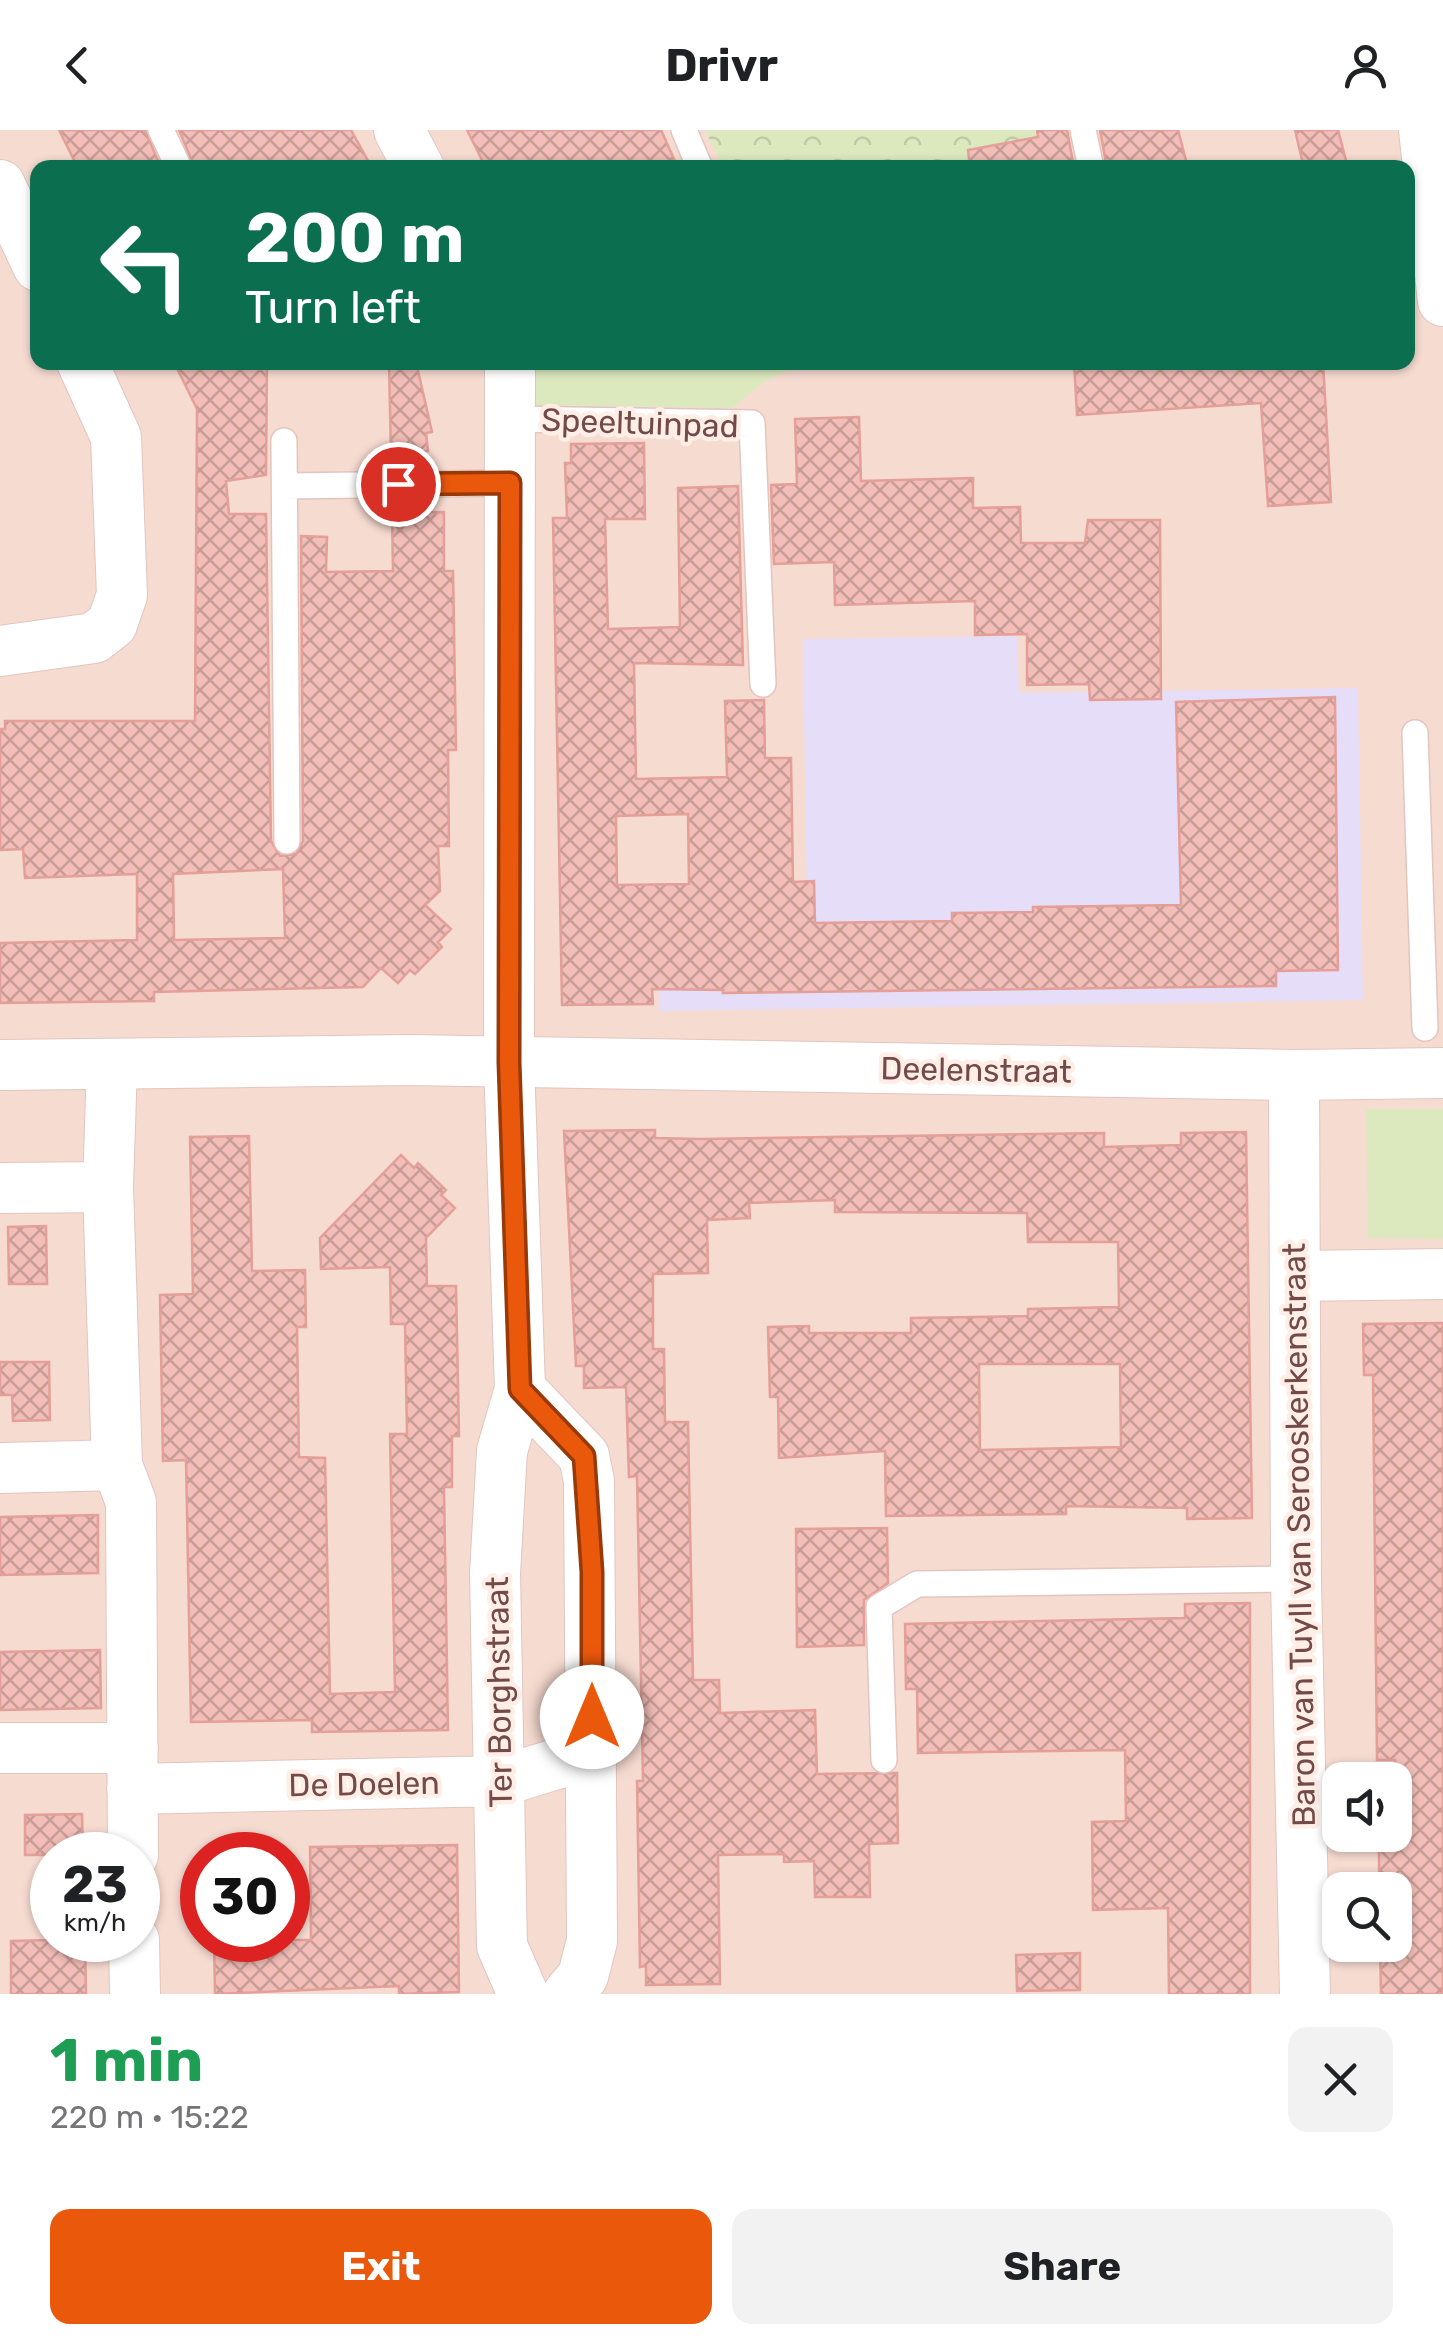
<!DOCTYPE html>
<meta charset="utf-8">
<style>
:root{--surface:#fff;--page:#f2f2f2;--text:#202124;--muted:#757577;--accent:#ea580c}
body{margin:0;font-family:Rubik,sans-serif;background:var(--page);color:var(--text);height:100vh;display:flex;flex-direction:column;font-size:38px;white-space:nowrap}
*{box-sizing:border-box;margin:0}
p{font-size:32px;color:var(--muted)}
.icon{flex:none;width:55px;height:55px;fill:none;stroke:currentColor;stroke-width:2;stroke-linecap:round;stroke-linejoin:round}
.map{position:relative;height:1864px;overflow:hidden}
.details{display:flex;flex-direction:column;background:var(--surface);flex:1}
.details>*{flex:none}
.top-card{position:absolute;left:30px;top:30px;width:1385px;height:210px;border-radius:20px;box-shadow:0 2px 8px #0004;background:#0b6e4f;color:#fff;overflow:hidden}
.controls{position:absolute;left:1322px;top:1632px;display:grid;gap:20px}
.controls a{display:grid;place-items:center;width:90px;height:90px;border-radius:20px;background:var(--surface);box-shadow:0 2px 8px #0004;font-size:50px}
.speed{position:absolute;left:30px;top:1702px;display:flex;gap:20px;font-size:50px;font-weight:700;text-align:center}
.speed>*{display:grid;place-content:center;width:130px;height:130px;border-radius:50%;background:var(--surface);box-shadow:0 2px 8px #0004;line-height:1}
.speed small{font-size:25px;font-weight:400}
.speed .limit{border:15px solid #d22;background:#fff;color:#111}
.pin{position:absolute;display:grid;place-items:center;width:85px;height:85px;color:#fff;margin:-42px;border:5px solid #fff;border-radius:50%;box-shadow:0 2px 10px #0007}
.me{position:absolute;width:110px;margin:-55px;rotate:0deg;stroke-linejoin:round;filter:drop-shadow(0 0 8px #0008)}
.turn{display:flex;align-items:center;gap:35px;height:210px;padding:0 50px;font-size:45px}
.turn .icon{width:130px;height:130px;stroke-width:2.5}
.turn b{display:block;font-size:70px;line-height:85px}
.round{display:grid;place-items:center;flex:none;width:105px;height:105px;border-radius:20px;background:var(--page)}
.summary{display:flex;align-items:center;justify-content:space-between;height:170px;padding:0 50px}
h1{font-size:60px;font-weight:700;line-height:75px;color:#1e9e55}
.primary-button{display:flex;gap:20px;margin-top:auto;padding:20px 50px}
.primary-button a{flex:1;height:115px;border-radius:20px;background:var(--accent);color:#fff;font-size:40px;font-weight:700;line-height:115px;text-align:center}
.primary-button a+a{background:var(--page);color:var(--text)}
header{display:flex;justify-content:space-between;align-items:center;height:130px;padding:0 50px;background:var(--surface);font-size:45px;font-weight:700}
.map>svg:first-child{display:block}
.residential{fill:#f6dbd1;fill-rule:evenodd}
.education{fill:#e6ddf8}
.grass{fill:#dce9bf}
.forest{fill:url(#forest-crowns)}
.building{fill:url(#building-cross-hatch);stroke:#e49f98;stroke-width:2.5;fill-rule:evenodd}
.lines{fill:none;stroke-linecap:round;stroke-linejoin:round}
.service-casing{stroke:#e2c5bf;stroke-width:28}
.minor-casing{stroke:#e2c5bf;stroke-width:52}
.service{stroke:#fff;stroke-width:25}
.minor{stroke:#fff;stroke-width:50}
.route-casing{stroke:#983908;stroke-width:25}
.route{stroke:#ea580c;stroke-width:18}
.labels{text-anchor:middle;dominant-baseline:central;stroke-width:9;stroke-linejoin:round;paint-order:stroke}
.street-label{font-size:32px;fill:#734a47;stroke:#ffeee6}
</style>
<header><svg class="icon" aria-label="back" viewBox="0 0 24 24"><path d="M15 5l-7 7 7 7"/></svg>Drivr<svg class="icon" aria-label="person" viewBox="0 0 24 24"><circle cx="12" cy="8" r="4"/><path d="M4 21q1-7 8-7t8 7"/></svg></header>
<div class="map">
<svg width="1443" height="1864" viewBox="0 0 1443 1864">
<defs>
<pattern id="forest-crowns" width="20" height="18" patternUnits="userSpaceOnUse" patternTransform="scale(2.5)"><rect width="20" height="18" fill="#dce9bf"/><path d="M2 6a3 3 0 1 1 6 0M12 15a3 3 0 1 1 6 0" fill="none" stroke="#c0c9a6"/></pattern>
<pattern id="building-cross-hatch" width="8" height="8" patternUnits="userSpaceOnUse" patternTransform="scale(2.5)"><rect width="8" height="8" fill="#f2beb7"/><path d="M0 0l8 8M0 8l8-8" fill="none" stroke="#c89c97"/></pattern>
</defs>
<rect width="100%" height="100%" fill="#fce9e0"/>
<!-- residential -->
<path class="residential" d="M0 0H1443V1864H0ZM38 38H1408V232H38ZM1340 1650H1395V1705H1340ZM52 1725H138V1810H52ZM202 1725H288V1810H202ZM1340 1760H1395V1815H1340Z"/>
<!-- education -->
<path class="education" d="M1017 506 1019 563 1358 558 1363 870 660 881 658 783 807 780 803 509Z"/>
<!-- grass -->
<path class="grass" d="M528 233H804L764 252 732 278 528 275Z
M1366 979H1443V1109L1368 1108Z"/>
<!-- forest -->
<path class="forest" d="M705 0H1067L1076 37H723Z"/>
<!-- building -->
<path class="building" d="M59 0H145L161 38H78Z
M179 0H351L372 38H195Z
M467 0H661L678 38H486Z
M1037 0H1067L1074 38H970L968 20 1038 7Z
M1100 0H1178L1188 38H1107Z
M1295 0H1338L1348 38H1304Z
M174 232H267L266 345 226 351 229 384H266L271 711 280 726 296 724 303 711 301 406 327 407 326 442 393 441 392 383 444 382V441H453L456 620H448L449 716H438L440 761 425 775 451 799 438 812 442 817 415 844 410 840 398 853 381 838 363 857 154 862V871L0 873V813L137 810V744L25 748 23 719 0 720V599H5V591H195L197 279ZM283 739 285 808 174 810 173 744Z
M389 232H416L432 302 426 303 428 321 391 327Z
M1074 232H1323L1331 372 1268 376 1261 273 1077 285Z
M859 287 861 351 973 348V378L1020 377 1021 413H1085L1088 390H1160L1161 569 1090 570 1089 554 1027 555V504L975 505V471L835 475 834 432 774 434 771 355 797 354 795 289Z
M644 313 645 389H605L608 499 680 497 678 358 738 356 743 535 634 533 636 649 727 647 725 571 764 570 765 628H791L793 752 814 751 815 793 952 791V783L1033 782V777L1181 775 1176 572 1335 567 1338 840 1276 841V856L723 863V860L652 859 653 874 562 875 553 388H567L565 333H571V314ZM688 684 689 754 617 755 616 686Z
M655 1000V1008L700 1009 1104 1003V1017L1181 1015V1003L1246 1002 1252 1388 1187 1389V1378L1066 1376V1384L886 1386 885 1321 779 1328 778 1267H770L768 1197 809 1196V1203H911V1188L1028 1186V1179L1119 1177 1118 1112H1028L1027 1083 835 1082V1070L749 1073 750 1088 707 1090 708 1143 653 1144V1219H664L665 1292H688L693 1550H719L720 1583 815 1580 817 1644 897 1643 898 1713 869 1714 870 1767H815L814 1731 784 1732V1724L718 1725 720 1854 646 1855V1836L640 1837 637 1651H643L637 1346 629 1347 626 1257 584 1258V1236H576L564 1001ZM979 1234H1120L1121 1317 980 1320Z
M249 1006 252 1141 305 1140 306 1197H297L299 1327 325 1328 330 1564 395 1562 390 1304H407L405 1194H391L390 1137 321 1139 320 1108 401 1025 414 1038 418 1033 446 1060 441 1065 455 1078 426 1108 427 1156H456L459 1306H452V1357H444L448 1600 312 1602V1590L191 1592 186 1330 163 1331 160 1165 193 1164 190 1007Z
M46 1096 47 1154H9L8 1097Z
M1443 1193V1864H1381L1380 1815H1395V1760H1379V1705H1395V1630H1377L1373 1245H1364L1363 1194Z
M0 1232H49L50 1290 13 1291 12 1265H0Z
M98 1385V1443L0 1445V1387Z
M887 1398 888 1453 864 1470V1515L797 1517 796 1399Z
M1250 1473V1864H1169L1168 1778 1093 1780 1092 1692 1126 1691 1125 1620 918 1623 917 1559H906L905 1494 1185 1488V1474Z
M100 1520 101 1578 0 1580V1522Z
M82 1684 83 1725H25V1685Z
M457 1715 459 1862 399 1864V1856L215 1864 214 1810H311L310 1717Z
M52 1810H85L86 1864H11V1811Z
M1080 1823V1860L1017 1861 1016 1825Z"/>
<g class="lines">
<!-- service casing -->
<g class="service-casing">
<path id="service" d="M161 0 179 38
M684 0 700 38
M1083 0 1091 38
M511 289 752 293 763 554
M284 311 287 711
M285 356 510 353
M1415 603 1425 898
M884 1630 879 1477 917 1454 1296 1449"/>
</g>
<!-- minor casing -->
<g class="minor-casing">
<path id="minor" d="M399 0 419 38
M1424 0 1443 171
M0 55 38 136
M510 232 509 932 520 1259 502 1321 495 1443 502 1816 523 1864
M0 521 94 508 112 494 122 465 116 307 82 232
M112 934 108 1057 117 1335 131 1372 133 1725
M0 935 410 930 1294 945 1443 943
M1294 945 1296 1449 1305 1864
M0 1058 108 1057
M1295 1146 1443 1144
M520 1259 584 1326 589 1351 592 1811 583 1846 568 1864
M0 1338 117 1335
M0 1618H133
M132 1659 501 1651 592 1623
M134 1810 135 1864"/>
</g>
<!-- service -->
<use href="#service" class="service"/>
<!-- minor -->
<use href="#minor" class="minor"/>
</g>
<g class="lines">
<!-- route casing -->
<g class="route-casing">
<path id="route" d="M398 354 510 353 509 932 520 1259 584 1326 592 1442V1587"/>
</g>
<!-- route -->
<use href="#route" class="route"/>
</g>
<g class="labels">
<!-- street labels -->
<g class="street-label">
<text transform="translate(640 293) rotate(2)">Speeltuinpad</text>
<text transform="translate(976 940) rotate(1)">Deelenstraat</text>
<text transform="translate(1299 1405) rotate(-91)">Baron van Tuyll van Serooskerkenstraat</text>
<text transform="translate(499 1562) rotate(-91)">Ter Borghstraat</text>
<text transform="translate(364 1654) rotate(-1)">De Doelen</text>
</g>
</g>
</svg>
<div class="controls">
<a><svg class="icon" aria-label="sound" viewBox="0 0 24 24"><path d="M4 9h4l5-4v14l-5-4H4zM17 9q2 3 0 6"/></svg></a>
<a><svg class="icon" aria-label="search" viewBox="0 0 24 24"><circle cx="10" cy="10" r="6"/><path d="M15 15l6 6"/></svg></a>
</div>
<div class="speed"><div>23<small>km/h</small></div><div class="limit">30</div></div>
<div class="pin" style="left:398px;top:354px;background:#d93025"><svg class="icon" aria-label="arrive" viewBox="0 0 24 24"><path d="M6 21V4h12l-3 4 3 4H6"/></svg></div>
<svg class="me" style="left:592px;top:1587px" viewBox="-20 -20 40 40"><circle r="19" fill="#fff"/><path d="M0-13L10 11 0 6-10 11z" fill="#ea580c"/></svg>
<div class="top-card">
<div class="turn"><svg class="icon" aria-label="left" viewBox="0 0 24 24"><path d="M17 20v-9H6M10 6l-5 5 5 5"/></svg><div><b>200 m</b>Turn left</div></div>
</div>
</div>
<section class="details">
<div class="summary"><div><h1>1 min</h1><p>220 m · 15:22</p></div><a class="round"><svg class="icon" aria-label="close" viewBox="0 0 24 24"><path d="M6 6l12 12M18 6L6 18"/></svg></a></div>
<div class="primary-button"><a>Exit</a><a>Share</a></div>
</section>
